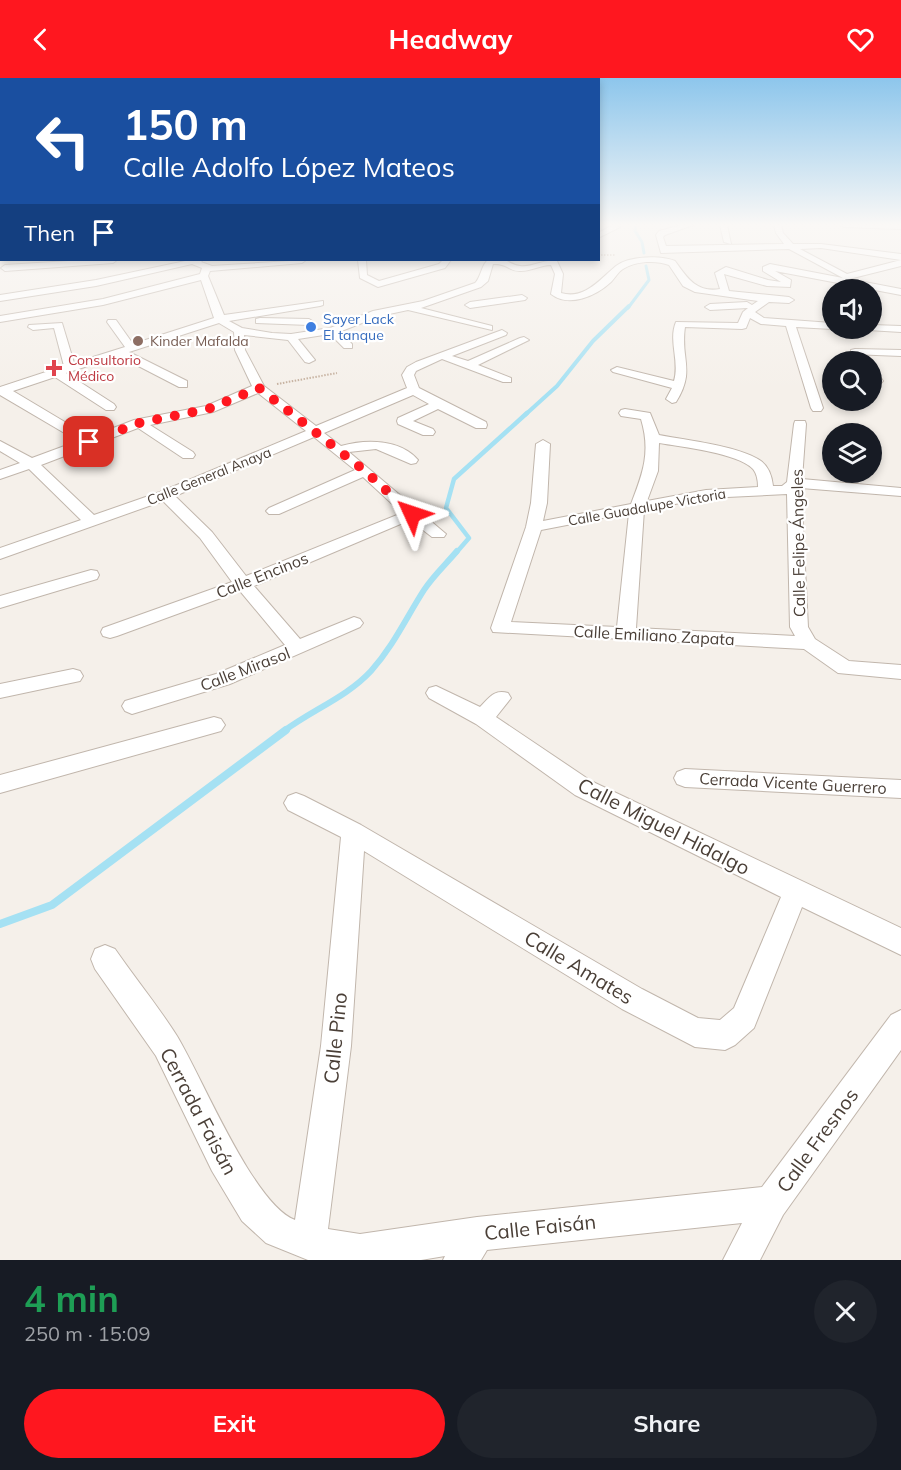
<!DOCTYPE html>
<meta charset="utf-8">
<style>
:root{--surface:#171b24;--page:#20242c;--text:#f1f3f6;--muted:#9ea1a6;--accent:#ff171f}
body{margin:0;font-family:Mulish,sans-serif;background:var(--page);color:var(--text);height:100vh;display:flex;flex-direction:column;font-size:22px;white-space:nowrap}
*{box-sizing:border-box;margin:0}
p{font-size:20px;color:var(--muted)}
.icon{flex:none;width:33px;height:33px;fill:none;stroke:currentColor;stroke-width:2;stroke-linecap:round;stroke-linejoin:round}
.map{position:relative;height:1182px;overflow:hidden}
.panel{display:flex;flex-direction:column;background:var(--surface);flex:1}
.panel>*{flex:none}
.hud{position:absolute;left:0px;top:0px;width:600px;height:183px;box-shadow:0 3px 9px #0003;background:#1a4fa0;color:#fff;overflow:hidden}
.buttons{position:absolute;left:822px;top:201px;display:grid;gap:12px}
.buttons a{display:grid;place-items:center;width:60px;height:60px;border-radius:50%;background:var(--surface);box-shadow:0 3px 9px #0003;font-size:30px}
.pin{position:absolute;display:grid;place-items:center;width:51px;height:51px;color:#fff;margin:-26px;border-radius:12px;box-shadow:0 3px 9px #0006}
.me{position:absolute;width:66px;margin:-33px;rotate:312deg;stroke-linejoin:round;filter:drop-shadow(0 0 4px #0008)}
.turn{display:flex;align-items:center;gap:21px;height:126px;padding:0 24px;font-size:27px}
.turn .icon{width:78px;height:78px;stroke-width:2.5}
.turn b{display:block;font-size:42px;line-height:51px}
.then{display:flex;align-items:center;height:57px;padding:0 24px;background:#0003;gap:12px;font-size:22px}
.round{display:grid;place-items:center;flex:none;width:63px;height:63px;border-radius:32px;background:var(--page)}
.summary{display:flex;align-items:center;justify-content:space-between;height:102px;padding:0 24px}
h1{font-size:36px;font-weight:700;line-height:45px;color:#1e9e55}
.button{display:flex;gap:12px;margin-top:auto;padding:12px 24px}
.button a{flex:1;height:69px;border-radius:36px;background:var(--accent);color:#fff;font-size:24px;font-weight:700;line-height:69px;text-align:center}
.button a+a{background:var(--page);color:var(--text)}
header{display:flex;justify-content:space-between;align-items:center;height:78px;padding:0 24px;background:var(--accent);color:#fff;font-size:27px;font-weight:700}
.map>svg:first-child{display:block}
.lines{fill:none;stroke-linecap:round;stroke-linejoin:round}
.stream-far4{stroke:#a5e1f3;stroke-width:3}
.stream-far3{stroke:#a5e1f3;stroke-width:4}
.stream-far2{stroke:#a5e1f3;stroke-width:4.5}
.stream-far1{stroke:#a5e1f3;stroke-width:6}
.stream{stroke:#a5e1f3;stroke-width:8}
.minor-casing{stroke:#c1b6ac;stroke-width:2}
.path-far1{stroke:#c4af9d;stroke-width:1.5;stroke-dasharray:1.5 1.5;stroke-linecap:butt}
.path{stroke:#c4af9d;stroke-width:2;stroke-dasharray:1.5 1.5;stroke-linecap:butt}
.minor{fill:#fff;fill-rule:evenodd}
.route{stroke:#ff171f;stroke-width:10;stroke-dasharray:0 18}
.shop-dot{fill:#3f7fe0;stroke:#fff;stroke-width:2}
.education-dot{fill:#8d6e63;stroke:#fff;stroke-width:2}
.health-dot{fill:#e0444e;stroke:#fff;stroke-width:2}
.labels{text-anchor:middle;dominant-baseline:central;stroke-width:4.5;stroke-linejoin:round;paint-order:stroke}
.far-shop-label{font-size:14px;fill:#366cbe;stroke:#fff;text-anchor:start}
.far-education-label{font-size:14px;fill:#785e54;stroke:#fff;text-anchor:start}
.far-health-label{font-size:14px;fill:#be3a42;stroke:#fff;text-anchor:start}
.far-street-label{font-size:14px;fill:#4a3f37;stroke:#fff}
.street-label{font-size:16px;fill:#4a3f37;stroke:#fff}
.near-street-label{font-size:20px;fill:#4a3f37;stroke:#fff}
</style>
<header><svg class="icon" aria-label="back" viewBox="0 0 24 24"><path d="M15 5l-7 7 7 7"/></svg>Headway<svg class="icon" aria-label="heart" viewBox="0 0 24 24"><path d="M12 20l-8-8c-3-5 5-10 8-4 3-6 11-1 8 4z"/></svg></header>
<div class="map">
<svg width="901" height="1182" viewBox="0 0 901 1182">
<rect width="100%" height="100%" fill="#f5f0ea"/>
<g class="lines">
<!-- stream-far4 -->
<path class="stream-far4" d="M636 147 635 153 642 164 644 175
M628 230 649 202 646 188"/>
<!-- stream-far3 -->
<path class="stream-far3" d="M525 337 557 308 593 263 629 228"/>
<!-- stream-far2 -->
<path class="stream-far2" d="M456 475 469 460 446 430 454 401 527 335"/>
<!-- stream-far1 -->
<path class="stream-far1" d="M284 653C312 632 347 619 371 593 394 567 406 540 424 512 433 498 447 485 457 473"/>
<!-- stream -->
<path class="stream" d="M0 846 52 827 286 652"/>
<!-- minor casing -->
<g class="minor-casing">
<path id="minor" d="M613 147 620 149 598 160V155Z
M682 147H693L665 157 663 159 666 168 784 166 776 155 774 147H781L783 155 793 166H821L901 176V182L821 170 800 171 847 196 901 182V188L849 201 901 211V217L775 193 791 202 790 209 767 208 724 196 729 213 789 219 794 222 789 225 769 224 755 234 764 240 832 245 834 250 832 251 796 249 823 330 821 333H813L811 330 786 248 761 246 750 240 746 250 742 251 685 249C680 281 696 292 676 324L672 325 666 321 672 310 613 294 611 292 617 289 674 303C680 283 668 263 676 244L738 245 743 234 748 230 710 232 705 229 710 226 747 224 752 227 758 223 695 214 683 208 669 187C656 182 635 183 623 191 618 194 615 200 611 204 596 218 569 230 551 216L555 196 551 187C540 187 532 193 521 193 509 194 508 185 493 186L488 203 481 209 421 230 492 248V252L408 232 380 238 339 254 352 266V270H344L330 256 298 261 315 282 309 285 305 284 288 262 244 257 245 272 264 308 316 348 407 310 402 297 407 289 416 284 502 252 507 255 506 257 452 278 468 283 520 260 524 259 529 262 478 287 511 300V304H503L442 281 416 293 414 297 419 310 486 344 487 347 486 350H476L438 331 413 343 433 351 435 354 433 357H423L398 346 397 343 398 340 429 326 413 317 324 355 341 368C366 361 400 361 418 382L416 385 411 386 376 371 349 374 446 456 444 459H432L410 442 254 508 300 561 354 539 360 541 363 545 360 549 230 606 132 636 125 633 122 628 125 623 216 596 285 567 240 513 117 558 110 560 103 558 101 554 103 550 232 504 200 460 163 423 0 481V470L81 442 29 391 0 401V392L20 385 0 373V363L32 380 78 363 0 317V309L64 288 54 250 33 252 28 249 29 247 62 245 74 285 125 269 107 244 108 242H116L133 266 214 240 201 202 103 227 0 244V238L103 221 200 196 202 190 192 186 96 208 0 223V217L96 202 190 182H203L201 184 212 188 306 182 302 185 210 193 208 198 224 237 323 223V227L320 228 229 243 242 250 272 255 291 256 330 250 373 233 423 223 475 205C481 200 482 184 489 182 503 177 510 187 520 188 531 190 543 181 557 183L563 196 561 215C585 222 600 201 616 188 629 178 660 177 675 183 687 200 697 215 720 211L715 195 726 189 768 202 781 204 763 193V189L770 186 843 200 789 171 661 175 656 157 659 153ZM219 245 234 254 235 272 252 308 206 328 134 342 90 359 13 313 55 299 106 332H114L116 329 114 326 66 295 119 278 179 309H187V303L129 274ZM258 315 306 353 160 414 94 437 41 387 138 350 183 380H193L195 377 193 374 150 347 213 334ZM314 359 355 392 269 430 266 433 269 436H279L363 399 402 435 246 498 212 454 175 418Z
M720 147H727L731 166 724 164Z
M840 147H901V151L844 149Z
M0 149H2V153H0Z
M0 165H2L0 170Z
M85 182H117L113 185 5 193 1 190 5 187Z
M358 182H366L367 197 379 203 439 186 443 182H451L445 190 378 209 360 200Z
M522 217 527 220 525 222 470 230 465 227 470 224Z
M260 240 309 241 314 244 309 247 256 245V241Z
M872 247 901 248V254L868 252 867 250H872Z
M855 271 901 272V278L851 276V272Z
M872 292 876 293 883 303 881 305 877 307 872 304Z
M625 331 650 335 659 357C685 362 740 368 761 383 769 389 772 399 773 408H782L787 404 794 346 795 343H805L806 346 802 401 901 410V418L801 410 808 549 815 561 849 583 901 587V601L838 595 804 571 493 554 491 550 526 449 531 425 536 366 543 362 550 366 547 425 543 443 631 426C643 395 651 374 641 341L621 338 619 335 621 332ZM659 365C682 369 738 375 753 391 757 396 758 403 758 409L706 412 647 423 658 393ZM787 416 790 549 795 558 636 550 644 432 706 420ZM629 435 617 549 511 544 541 452Z
M91 492 97 493 99 497 97 501 0 530V518Z
M73 591 80 593 83 598 80 603 0 620V606Z
M436 608 480 629C489 620 494 611 508 615L511 620 496 639 591 703 901 850V877L802 829 754 950 735 967 725 972 695 969 622 931 364 773 351 968 328 1151 360 1156 477 1139 762 1109 891 937 901 932V972L783 1137 760 1182H723L742 1145 487 1172 481 1182H443L445 1178 421 1182H308L266 1165 242 1143 212 1093 156 978 95 891 91 881 95 871 105 867 115 871C135 900 158 928 177 958 202 999 253 1126 295 1142L321 968 341 759 288 732 284 725 288 718 296 715 304 718 361 747 642 911 698 940 720 942 734 930 781 819 575 717 476 646 429 620 426 615 429 610Z
M214 639 221 641 225 647 221 653 0 715V697Z
M685 691 901 702V720L685 709 677 706 674 700 677 694Z"/>
</g>
<!-- path-far1 -->
<path class="path-far1" d="M598 177H616"/>
<!-- path -->
<path class="path" d="M277 306 337 295"/>
<!-- minor -->
<use href="#minor" class="minor"/>
</g>
<!-- sky -->
<linearGradient id="sky" x2="0" y2="1"><stop stop-color="#8dc6ec"/><stop offset="0.47" stop-color="#faf8f6"/><stop offset="1" stop-color="#faf8f6" stop-opacity="0"/></linearGradient>
<rect width="901" height="312" fill="url(#sky)"/>
<g class="lines">
<!-- route -->
<path class="route" d="M89 364 139 345 208 331 259 310 365 393 412 436"/>
</g>
<!-- markers -->
<circle class="shop-dot" cx="311" cy="249" r="6"/>
<circle class="education-dot" cx="138" cy="263" r="6"/>
<path class="health-dot" d="M51 281h6v6h6v6h-6v6h-6v-6h-6v-6h6z"/>
<g class="labels">
<!-- far-shop labels -->
<g class="far-shop-label">
<text x="323" y="241">Sayer Lack<tspan x="323" dy="16">El tanque</tspan></text>
</g>
<!-- far-education labels -->
<g class="far-education-label">
<text x="150" y="263">Kinder Mafalda</text>
</g>
<!-- far-health labels -->
<g class="far-health-label">
<text x="68" y="282">Consultorio<tspan x="68" dy="16">Médico</tspan></text>
</g>
<!-- far-street labels -->
<g class="far-street-label">
<text transform="translate(209 398) rotate(-22)">Calle General Anaya</text>
<text transform="translate(647 429) rotate(-10)">Calle Guadalupe Victoria</text>
</g>
<!-- street labels -->
<g class="street-label">
<text transform="translate(798 465) rotate(-91)">Calle Felipe Ángeles</text>
<text transform="translate(262 497) rotate(-22)">Calle Encinos</text>
<text transform="translate(654 557) rotate(3)">Calle Emiliano Zapata</text>
<text transform="translate(245 591) rotate(-21)">Calle Mirasol</text>
<text transform="translate(793 705) rotate(3)">Cerrada Vicente Guerrero</text>
</g>
<!-- near-street labels -->
<g class="near-street-label">
<text transform="translate(664 748) rotate(27)">Calle Miguel Hidalgo</text>
<text transform="translate(579 889) rotate(31)">Calle Amates</text>
<text transform="translate(335 960) rotate(-84)">Calle Pino</text>
<text transform="translate(199 1033) rotate(62)">Cerrada Faisán</text>
<text transform="translate(817 1062) rotate(-54)">Calle Fresnos</text>
<text transform="translate(540 1149) rotate(-6)">Calle Faisán</text>
</g>
</g>
</svg>
<div class="buttons">
<a><svg class="icon" aria-label="sound" viewBox="0 0 24 24"><path d="M4 9h4l5-4v14l-5-4H4zM17 9q2 3 0 6"/></svg></a>
<a><svg class="icon" aria-label="search" viewBox="0 0 24 24"><circle cx="10" cy="10" r="6"/><path d="M15 15l6 6"/></svg></a>
<a><svg class="icon" aria-label="layers" viewBox="0 0 24 24"><path d="M12 4l9 5-9 5-9-5zM3 14l9 5 9-5"/></svg></a>
</div>
<div class="pin" style="left:89px;top:364px;background:#d93025"><svg class="icon" aria-label="arrive" viewBox="0 0 24 24"><path d="M6 21V4h12l-3 4 3 4H6"/></svg></div>
<svg class="me" style="left:412px;top:436px" viewBox="-20 -20 40 40"><path d="M0-17L14 15 0 8-14 15z" fill="#ff171f" stroke="#fff" stroke-width="4"/></svg>
<div class="hud">
<div class="turn"><svg class="icon" aria-label="left" viewBox="0 0 24 24"><path d="M17 20v-9H6M10 6l-5 5 5 5"/></svg><div><b>150 m</b>Calle Adolfo López Mateos</div></div>
<div class="then">Then<svg class="icon" aria-label="arrive" viewBox="0 0 24 24"><path d="M6 21V4h12l-3 4 3 4H6"/></svg></div>
</div>
</div>
<section class="panel">
<div class="summary"><div><h1>4 min</h1><p>250 m · 15:09</p></div><a class="round"><svg class="icon" aria-label="close" viewBox="0 0 24 24"><path d="M6 6l12 12M18 6L6 18"/></svg></a></div>
<div class="button"><a>Exit</a><a>Share</a></div>
</section>
